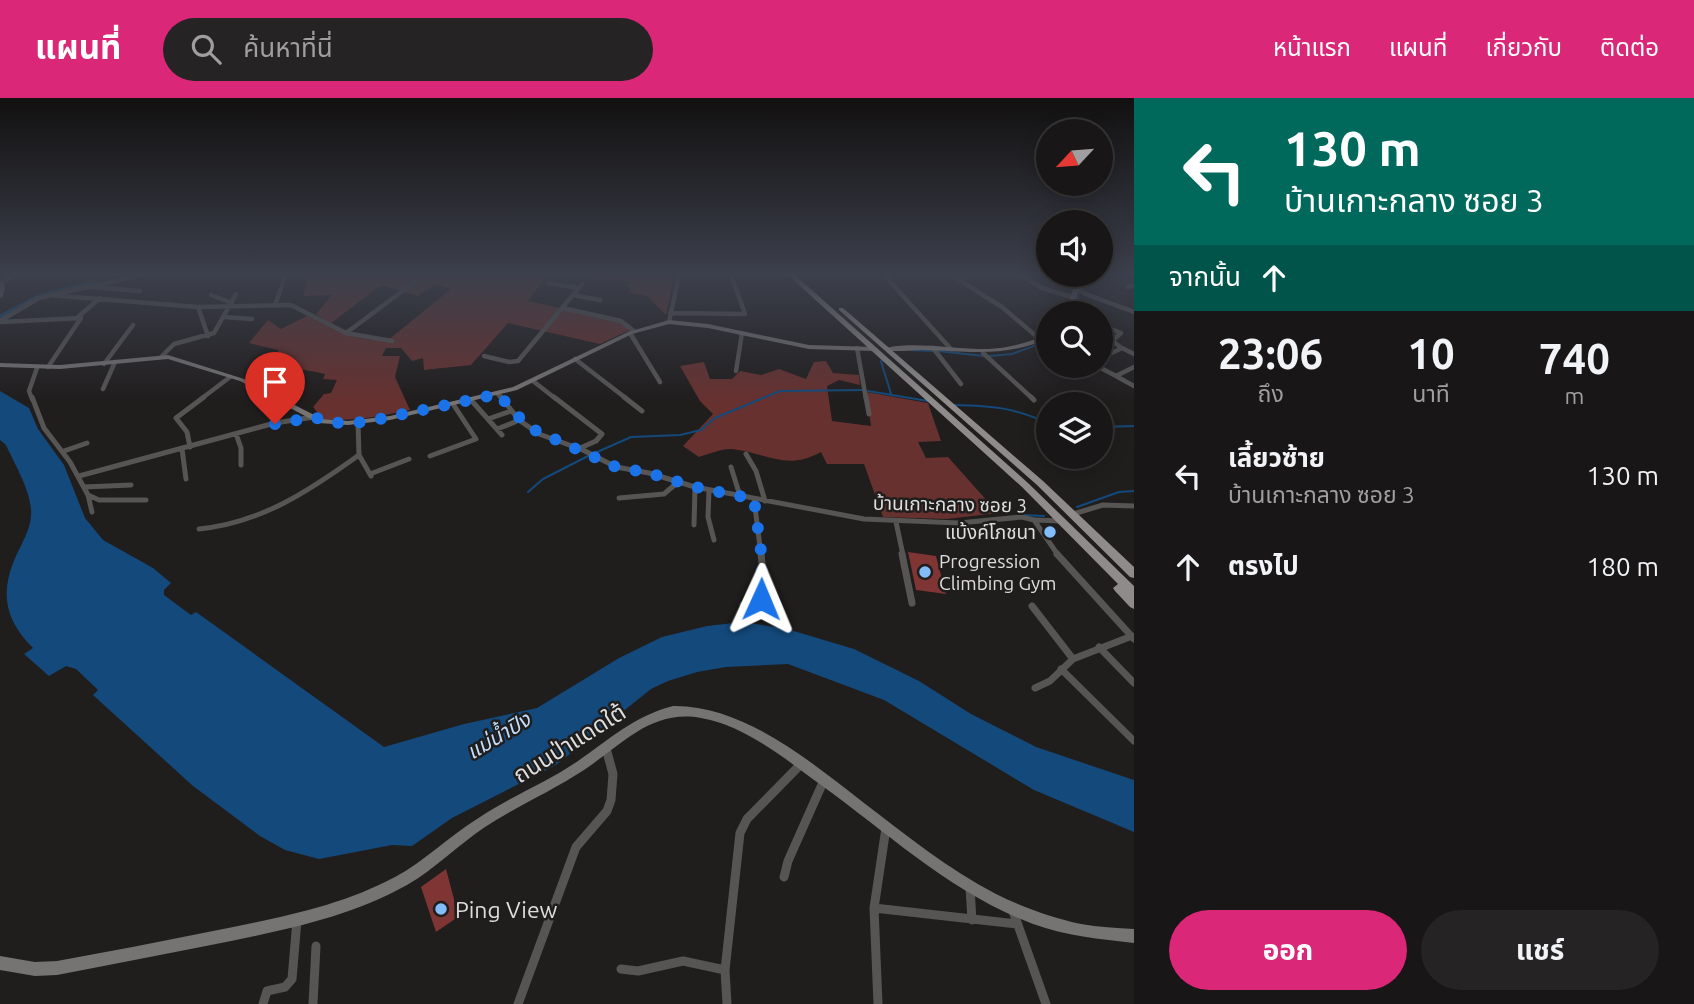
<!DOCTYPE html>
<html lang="th">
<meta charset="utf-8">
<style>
:root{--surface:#181616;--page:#252323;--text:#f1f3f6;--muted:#9f9fa1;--line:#363535;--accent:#db2777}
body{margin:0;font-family:Ubuntu,"Noto Sans Thai",sans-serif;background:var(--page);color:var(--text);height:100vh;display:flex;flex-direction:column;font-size:26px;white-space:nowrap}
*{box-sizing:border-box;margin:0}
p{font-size:23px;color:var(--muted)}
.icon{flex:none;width:38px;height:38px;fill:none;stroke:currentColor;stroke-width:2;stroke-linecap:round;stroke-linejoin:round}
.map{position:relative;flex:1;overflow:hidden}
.sheet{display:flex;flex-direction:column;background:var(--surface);width:560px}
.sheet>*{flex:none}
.banner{background:#00695c;color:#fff;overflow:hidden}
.needle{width:46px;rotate:244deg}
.fabs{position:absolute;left:1036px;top:21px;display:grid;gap:14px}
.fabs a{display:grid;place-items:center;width:77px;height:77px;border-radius:50%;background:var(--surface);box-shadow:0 4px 18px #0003,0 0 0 2px var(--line);font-size:35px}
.pin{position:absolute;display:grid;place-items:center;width:60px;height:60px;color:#fff;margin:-72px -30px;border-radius:50% 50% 50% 0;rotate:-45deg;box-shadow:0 0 7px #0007}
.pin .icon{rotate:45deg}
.me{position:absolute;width:77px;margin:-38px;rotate:1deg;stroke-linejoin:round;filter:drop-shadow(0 0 5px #0008)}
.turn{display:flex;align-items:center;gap:24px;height:147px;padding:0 35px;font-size:32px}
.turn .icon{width:91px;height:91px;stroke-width:2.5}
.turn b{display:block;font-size:49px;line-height:60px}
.then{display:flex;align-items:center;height:66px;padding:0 35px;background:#0003;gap:14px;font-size:26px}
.eta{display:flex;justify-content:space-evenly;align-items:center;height:119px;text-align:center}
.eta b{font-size:42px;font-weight:700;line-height:49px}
.action{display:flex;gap:14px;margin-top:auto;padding:14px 35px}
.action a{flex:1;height:80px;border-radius:42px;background:var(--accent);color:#fff;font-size:28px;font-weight:700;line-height:80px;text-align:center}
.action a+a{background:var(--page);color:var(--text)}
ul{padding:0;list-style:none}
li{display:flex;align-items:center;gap:21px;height:91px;padding:0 35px}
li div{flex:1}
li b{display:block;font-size:26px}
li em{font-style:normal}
header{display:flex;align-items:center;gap:42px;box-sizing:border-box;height:98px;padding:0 35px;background:var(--accent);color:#fff}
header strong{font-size:33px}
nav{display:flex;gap:38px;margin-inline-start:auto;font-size:24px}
.search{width:490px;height:63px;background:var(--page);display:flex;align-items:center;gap:18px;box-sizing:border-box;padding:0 24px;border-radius:38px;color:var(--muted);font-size:26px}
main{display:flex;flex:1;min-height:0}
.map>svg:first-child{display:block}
.green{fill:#67312f}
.water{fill:#13497b}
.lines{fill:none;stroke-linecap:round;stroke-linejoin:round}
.stream{stroke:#13497b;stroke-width:2}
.canal{stroke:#13497b;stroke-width:5}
.building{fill:#7e3534}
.street-far3{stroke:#565554;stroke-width:4.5}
.street-far2{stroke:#565554;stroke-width:5}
.street-far1{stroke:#565554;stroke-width:7}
.street{stroke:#565554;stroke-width:9}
.secondary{fill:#767373;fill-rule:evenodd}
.primary{fill:#8e8b8a;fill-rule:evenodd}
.route{stroke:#1a73e8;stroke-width:12;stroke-dasharray:0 21.6}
.poi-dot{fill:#82bcfa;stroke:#201d1d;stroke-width:2.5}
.labels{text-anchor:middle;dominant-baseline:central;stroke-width:5;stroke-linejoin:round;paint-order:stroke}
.street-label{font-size:19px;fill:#dfdddd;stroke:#201d1d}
.poi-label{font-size:19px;fill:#dfdddd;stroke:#201d1d;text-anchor:end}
.water-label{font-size:21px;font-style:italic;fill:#c1ddfd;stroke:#201d1d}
.near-street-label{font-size:23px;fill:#dfdddd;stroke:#201d1d}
.near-poi-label{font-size:23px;fill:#dfdddd;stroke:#201d1d;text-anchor:start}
</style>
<header>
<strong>แผนที่</strong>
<div class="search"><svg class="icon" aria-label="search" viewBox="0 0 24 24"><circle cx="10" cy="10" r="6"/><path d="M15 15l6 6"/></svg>ค้นหาที่นี่</div>
<nav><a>หน้าแรก</a><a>แผนที่</a><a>เกี่ยวกับ</a><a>ติดต่อ</a></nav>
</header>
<main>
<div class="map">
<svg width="1134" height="906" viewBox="0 0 1134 906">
<rect width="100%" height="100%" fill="#201d1d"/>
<!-- green -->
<path class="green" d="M309 177H547L528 203 619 223 630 232 600 246 508 225 471 267 424 272 423 260 412 263 401 250H386L382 258H400L395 279 410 312C381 318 353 324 323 321L313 309 324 296 331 295 337 282 323 281 325 276C308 271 291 273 277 262L278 252 249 245 268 222 281 231 309 217C337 235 353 241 387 243L451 191 435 186 418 198 381 187 330 226 316 216 332 197 303 198Z
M550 177H641L674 180 666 217 647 198 630 195 629 183Z
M826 263 833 275 859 277 860 287 839 282 827 288 832 323 871 328 866 294 928 305 941 343 918 344 926 360 948 359 998 415 947 421 883 419 864 366H827L821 354C785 374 766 354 731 351 721 351 708 356 699 359L683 348 713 316 700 303 680 268 704 264 710 281H732L740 273 761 277 779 271 806 281 814 264Z"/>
<!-- water -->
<path class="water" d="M0 293 29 310 38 331 64 367 85 420 103 442 153 470 171 485 164 492V497L191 517 196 514 384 649 464 626 537 610 619 560 662 539 707 528 743 524 787 531 854 551 919 583 971 616 1036 649 1134 682V734L1034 692 884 602 788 566 726 569 697 574 668 583 651 591 556 667 452 720 412 748 392 747 319 761 285 752 260 738 193 688 93 597 98 592 76 571 66 568 49 578 24 556 33 550C4 521 0 494 16 458 22 445 30 432 31 418 33 396 15 367 6 347L0 342Z"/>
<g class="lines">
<!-- stream -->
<path class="stream" d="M1081 191 1096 177
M1074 215 1079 196
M910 252 932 253
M938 253 984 258
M990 258 1012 256 1048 243
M881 263 891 296
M868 293 928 303
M954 307C993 308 1011 309 1048 325
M1101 329 1134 328
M595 355 631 339 680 337 701 332 715 320 780 293 862 292
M528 394 543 381 590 357
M1077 409 1119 394 1134 393
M1022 417 1044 418"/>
<!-- canal -->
<path class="canal" d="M0 219 40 198 94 185"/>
</g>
<!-- building -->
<path class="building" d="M908 454 936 458 946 496 916 492Z
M446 771 454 801 455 821 436 834 421 789Z"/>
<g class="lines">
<!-- street-far3 -->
<path class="street-far3" d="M94 177H97
M884 177 951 251
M1020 177 1042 190 1072 199
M1049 177 1088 197 1134 214
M953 178 1002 209 1042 243
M1 185 15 177
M548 185 578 190
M93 189 140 193
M1128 189 1134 187
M49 197 198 209 291 207 346 235 392 243
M211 197 232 205
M573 197 600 202
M275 207 286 177
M198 209 208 238
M563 210 621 223 634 233
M670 215 745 216 732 179
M78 219 100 200
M224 219 252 221
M0 223 39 200 141 177
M0 224 81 220
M669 224 679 177
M1101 227 1121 235 1112 243 1122 250
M346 235 416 183
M630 235 660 284
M857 250 866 301
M933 250 961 286
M983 255 1033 301
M162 258 174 246 214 235 236 196
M484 258 509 264 518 263 582 186
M1101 260 1122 250 1134 256
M575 261 627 301
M104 266 133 227
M1097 268 1116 278
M48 269 81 220
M1134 269 1116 278 1134 288
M736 273 742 235
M533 283 556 301
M103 291 115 264
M498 296 502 301
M32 301 29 293 37 270
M201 301 230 279"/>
<!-- street-far2 -->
<path class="street-far2" d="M32 299 44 330 70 364 88 397 99 402H146
M501 299 519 322 539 336 583 352 616 369 649 375 695 389 864 421 959 425 1022 419 1034 422 1058 457
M554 299 602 336 596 343 578 351
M624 299 642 313
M866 299 869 316
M1031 299 1034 302
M471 302 502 337
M488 321 511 313
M358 325 359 357 371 378
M497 331 515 324
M236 336 241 350V367
M190 349 187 334 176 320 204 299
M182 351 186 381
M64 353 87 345
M746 356 756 373 765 403
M430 358 476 341 453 306
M731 369 740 398
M370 376 409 361
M79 378 275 325 314 319
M84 389 131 387
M709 392 708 419 714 442
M88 397 92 414
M619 400 664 396 678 384
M754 401 761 457
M1073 416 1103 407 1134 408
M1035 422 1061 423
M896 424 903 457
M694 427 695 389
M199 431C261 425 309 393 359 357"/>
<!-- street-far1 -->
<path class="street-far1" d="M902 456 912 505
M1057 456 1134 541
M743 507 756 509C766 492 763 474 761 456
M1032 508 1073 561
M1099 549 1134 585
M1061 571 1134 643
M1035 590 1050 583 1073 561 1132 538
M605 651 608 656"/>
<!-- street -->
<path class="street" d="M784 779 788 763 824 682
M970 790 972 822
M874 810 1017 826
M1013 813 1046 906
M621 871 638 873 683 863 725 872
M263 906 267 893 285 889 292 881 297 822
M313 906 316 848
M518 906 576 749 607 713 611 702 613 676 607 654
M727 906 725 872 740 735 747 721 801 666
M878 906 874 810 886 730"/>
<!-- secondary -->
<path class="secondary" d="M1085 177H1091L1079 191 1072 215H1066L1073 191Z
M0 182 2 183 5 188 3 198 0 200Z
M669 222 708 226 809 247 875 249 878 251 875 253 809 251 708 230 669 226 632 236 517 292 390 322 348 327 318 325 240 283 168 261 60 271 0 269V265L60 267 168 257 244 281 322 321 348 323 390 318 513 289 628 234Z
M1048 237V241C1001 260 970 253 922 252 910 252 894 255 884 251 906 242 961 252 989 251 1012 250 1027 244 1048 237Z
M673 608C744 607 811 664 864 705 906 737 948 771 996 796 1022 809 1052 820 1081 826 1098 829 1117 830 1134 831V845C1100 841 1066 838 1033 826 953 796 890 737 821 687 785 661 746 628 701 620 651 611 622 647 584 672 552 693 517 708 485 729 458 747 435 771 407 787 346 821 279 833 211 847 160 857 109 867 57 877L35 878 0 872V858L35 864 57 863C107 854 158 844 208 834 272 821 337 810 395 779 425 763 448 739 477 721 509 699 546 685 578 663 610 641 634 618 673 608Z"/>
<!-- primary -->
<path class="primary" d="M788 177H795L1028 385 1134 488V511L1130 509 1115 493 1113 490 1118 486 1022 389Z
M839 210H843L1043 383 1134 469V480L1130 479 1037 387 839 212Z"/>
</g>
<!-- sky -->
<linearGradient id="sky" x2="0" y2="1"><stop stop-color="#121010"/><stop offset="0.58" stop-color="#3c404c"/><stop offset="1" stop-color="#3c404c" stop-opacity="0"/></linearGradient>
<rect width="1134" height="304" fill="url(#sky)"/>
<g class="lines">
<!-- route -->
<path class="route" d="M275 326 314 319 329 325 366 324 498 296 528 329 616 369 649 375 695 389 754 401 762 461 761 501"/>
</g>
<!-- markers -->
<g class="poi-dot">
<circle cx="1050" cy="434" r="7"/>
<circle cx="925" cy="474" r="7"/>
<circle cx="441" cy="811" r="7"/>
</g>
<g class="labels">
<!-- street labels -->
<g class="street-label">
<text transform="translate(950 406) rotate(1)">บ้านเกาะกลาง ซอย 3</text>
</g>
<!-- poi labels -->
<g class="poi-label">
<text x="1036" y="434">แบ้งค์โภชนา</text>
<text x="939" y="463" text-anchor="start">Progression<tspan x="939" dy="22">Climbing Gym</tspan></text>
</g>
<!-- water labels -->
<g class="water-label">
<text transform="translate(498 637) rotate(-31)">แม่น้ำปิง</text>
</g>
<!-- near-street labels -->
<g class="near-street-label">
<text transform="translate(569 645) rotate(-32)">ถนนป่าแดดใต้</text>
</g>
<!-- near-poi labels -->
<g class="near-poi-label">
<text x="455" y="811">Ping View</text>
</g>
</g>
</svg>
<div class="fabs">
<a><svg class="needle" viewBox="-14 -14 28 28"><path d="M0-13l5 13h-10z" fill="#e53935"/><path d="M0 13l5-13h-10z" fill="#9f9fa1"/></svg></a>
<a><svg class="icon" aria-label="sound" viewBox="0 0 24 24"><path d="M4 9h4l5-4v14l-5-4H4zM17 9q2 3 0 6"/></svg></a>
<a><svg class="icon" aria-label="search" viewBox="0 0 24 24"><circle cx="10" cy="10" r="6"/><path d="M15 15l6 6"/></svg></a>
<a><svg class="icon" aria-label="layers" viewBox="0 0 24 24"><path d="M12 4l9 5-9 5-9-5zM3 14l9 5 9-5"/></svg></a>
</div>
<div class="pin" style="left:275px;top:326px;background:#d93025"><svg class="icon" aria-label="arrive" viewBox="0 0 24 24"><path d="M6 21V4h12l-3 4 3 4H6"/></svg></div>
<svg class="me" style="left:761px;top:501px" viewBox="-20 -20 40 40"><path d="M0-17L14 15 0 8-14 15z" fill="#1a73e8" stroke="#fff" stroke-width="4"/></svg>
</div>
<section class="sheet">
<div class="banner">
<div class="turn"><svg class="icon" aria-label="left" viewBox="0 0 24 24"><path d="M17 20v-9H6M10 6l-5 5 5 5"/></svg><div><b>130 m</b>บ้านเกาะกลาง ซอย 3</div></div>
<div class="then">จากนั้น<svg class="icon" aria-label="ahead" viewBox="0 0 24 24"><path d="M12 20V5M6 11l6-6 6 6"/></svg></div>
</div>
<div class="eta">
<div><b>23:06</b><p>ถึง</p></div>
<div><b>10</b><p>นาที</p></div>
<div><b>740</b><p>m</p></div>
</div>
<ul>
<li><svg class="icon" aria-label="left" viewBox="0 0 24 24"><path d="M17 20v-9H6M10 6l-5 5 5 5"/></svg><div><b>เลี้ยวซ้าย</b><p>บ้านเกาะกลาง ซอย 3</p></div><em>130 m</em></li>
<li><svg class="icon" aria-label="ahead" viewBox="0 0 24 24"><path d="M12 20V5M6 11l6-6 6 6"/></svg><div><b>ตรงไป</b></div><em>180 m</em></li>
</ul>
<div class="action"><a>ออก</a><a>แชร์</a></div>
</section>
</main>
